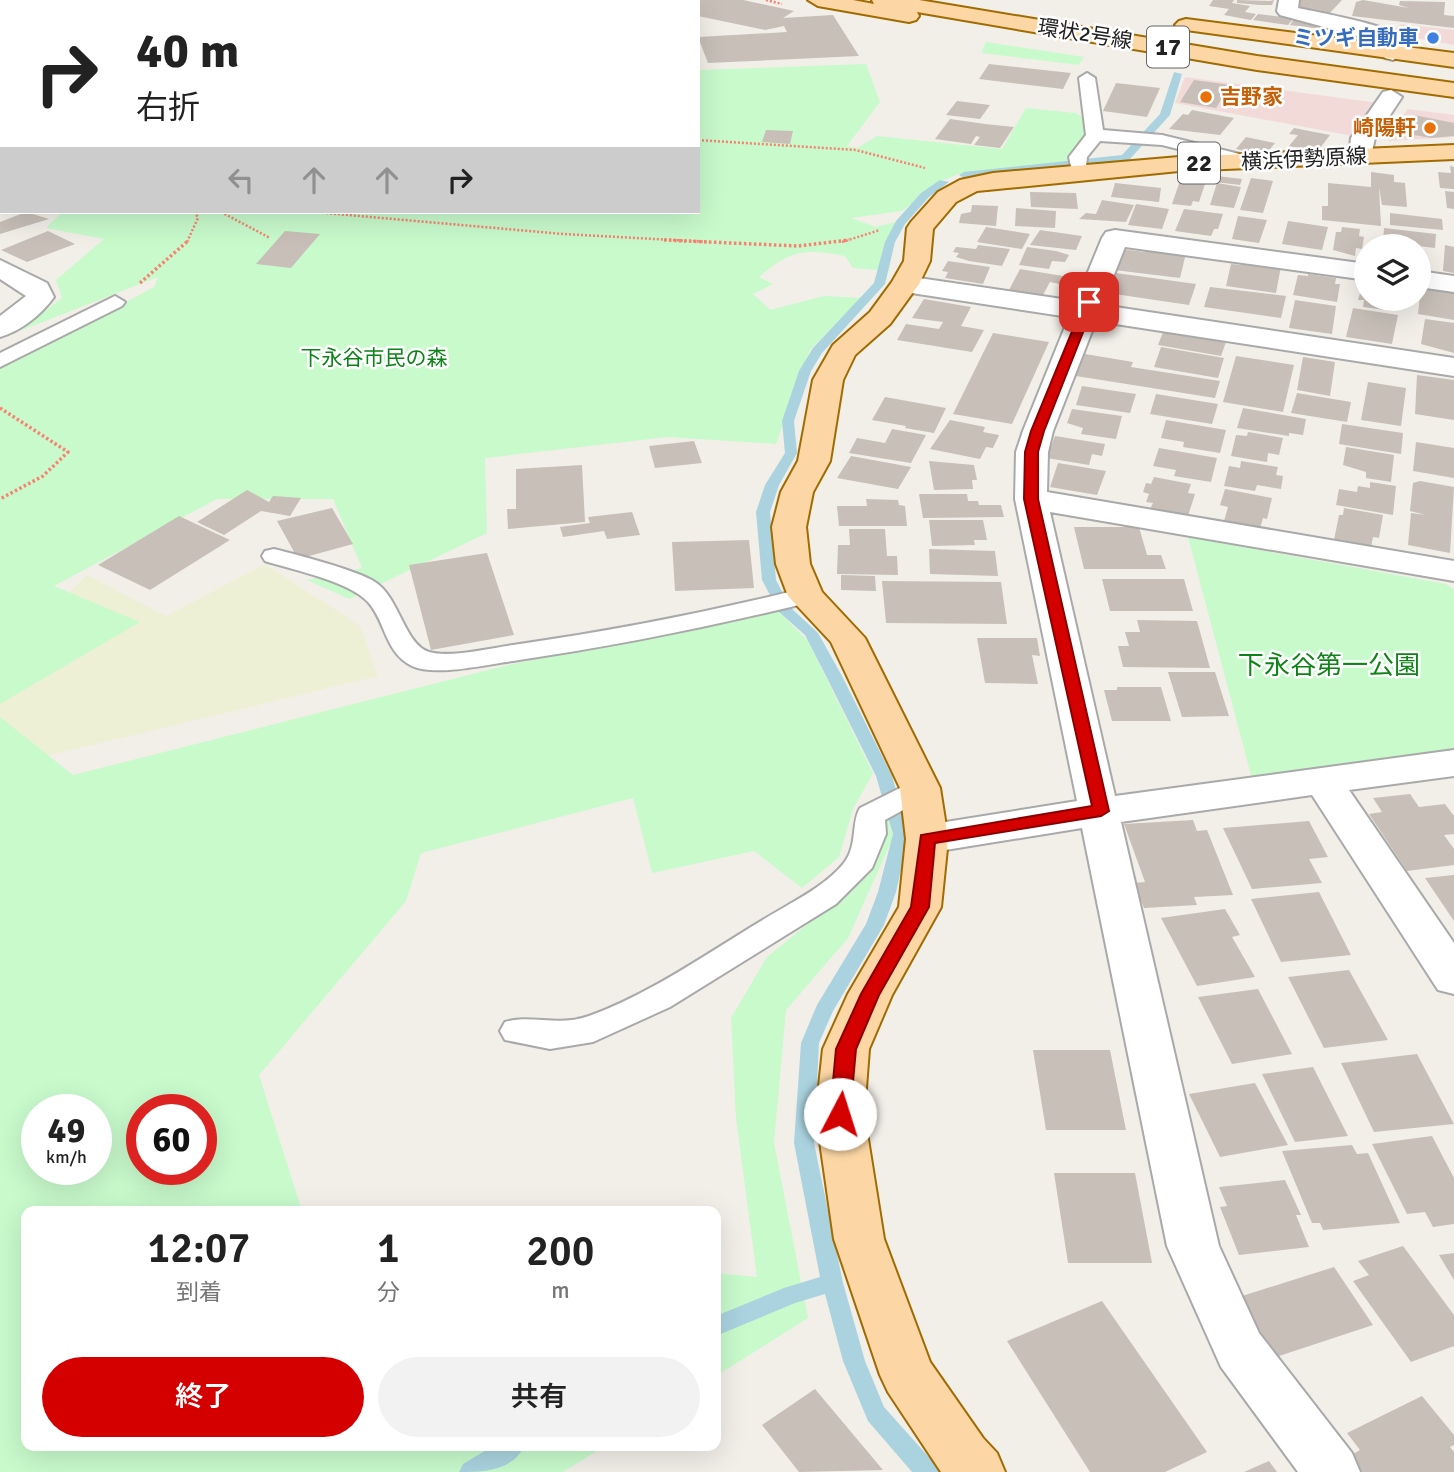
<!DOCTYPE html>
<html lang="ja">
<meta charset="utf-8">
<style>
:root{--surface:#fff;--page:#f2f2f2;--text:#222;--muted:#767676;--accent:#d40000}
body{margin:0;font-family:Signika,"Noto Sans JP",sans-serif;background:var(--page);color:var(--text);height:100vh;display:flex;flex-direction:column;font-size:26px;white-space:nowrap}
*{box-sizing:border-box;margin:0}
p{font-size:23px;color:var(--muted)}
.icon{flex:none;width:38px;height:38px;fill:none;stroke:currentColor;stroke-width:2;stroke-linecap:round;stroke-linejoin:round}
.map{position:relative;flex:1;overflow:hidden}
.panel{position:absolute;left:21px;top:1206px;width:700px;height:245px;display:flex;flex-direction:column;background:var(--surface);border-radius:14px;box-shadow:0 7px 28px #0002}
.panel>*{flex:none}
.hud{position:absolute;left:0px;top:0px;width:700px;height:214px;box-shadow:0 7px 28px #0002;background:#fff;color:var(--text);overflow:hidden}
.buttons{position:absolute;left:1354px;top:234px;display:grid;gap:14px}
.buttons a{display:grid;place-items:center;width:77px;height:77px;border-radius:50%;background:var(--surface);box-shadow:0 7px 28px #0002;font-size:35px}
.speed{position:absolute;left:21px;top:1094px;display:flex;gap:14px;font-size:35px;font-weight:700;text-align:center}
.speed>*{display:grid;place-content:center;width:91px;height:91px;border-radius:50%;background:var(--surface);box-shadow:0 7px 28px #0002;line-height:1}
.speed small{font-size:18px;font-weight:400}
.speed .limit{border:10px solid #d22;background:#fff;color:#111}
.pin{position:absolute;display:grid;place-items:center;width:60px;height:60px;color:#fff;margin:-30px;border-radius:14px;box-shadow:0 4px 10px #0006}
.me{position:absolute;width:77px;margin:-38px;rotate:5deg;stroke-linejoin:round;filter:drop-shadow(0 0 5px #0008)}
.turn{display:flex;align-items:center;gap:24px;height:147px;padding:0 21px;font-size:32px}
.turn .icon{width:91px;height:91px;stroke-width:2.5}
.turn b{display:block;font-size:49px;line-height:60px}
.lanes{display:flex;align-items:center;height:66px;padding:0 21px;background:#0003;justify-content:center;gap:35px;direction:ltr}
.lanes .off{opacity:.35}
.eta{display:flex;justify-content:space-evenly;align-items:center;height:119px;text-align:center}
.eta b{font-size:42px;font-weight:600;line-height:49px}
.button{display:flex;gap:14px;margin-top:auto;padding:14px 21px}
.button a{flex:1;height:80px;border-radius:42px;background:var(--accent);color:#fff;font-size:28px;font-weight:600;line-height:80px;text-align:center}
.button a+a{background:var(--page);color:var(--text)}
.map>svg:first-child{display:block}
.commercial{fill:#f2dad9}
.farmland{fill:#eef0d5}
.park{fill:#c8facc;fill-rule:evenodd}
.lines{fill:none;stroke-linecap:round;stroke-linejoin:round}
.stream{fill:#aad3df;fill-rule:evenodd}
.building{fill:#c7bfb8}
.lane-casing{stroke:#a9a9a9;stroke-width:4}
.street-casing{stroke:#a9a9a9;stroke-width:4}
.secondary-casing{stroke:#707d05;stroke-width:4}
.primary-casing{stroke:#a06b00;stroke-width:4}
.path-far1{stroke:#fa8072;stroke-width:2.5;stroke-dasharray:2 2;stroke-linecap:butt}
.path{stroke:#fa8072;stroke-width:3.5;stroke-dasharray:2.5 2.5;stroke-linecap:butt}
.lane{fill:#fff;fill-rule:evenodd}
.street{fill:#fff;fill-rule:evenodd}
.secondary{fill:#f7fabf;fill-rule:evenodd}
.primary{fill:#fcd6a4;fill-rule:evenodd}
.route{fill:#d40000;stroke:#8a0000;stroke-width:2}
.shop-dot{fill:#3f7fe0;stroke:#fff;stroke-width:2.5}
.food-dot{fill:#e8710a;stroke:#fff;stroke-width:2.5}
.labels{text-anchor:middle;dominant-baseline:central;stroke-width:5;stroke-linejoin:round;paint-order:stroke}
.far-street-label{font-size:21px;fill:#222;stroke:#fff}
.far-shop-label{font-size:21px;font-weight:bold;fill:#366cbe;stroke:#fff;text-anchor:end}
.far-food-label{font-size:21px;font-weight:bold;fill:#c56008;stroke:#fff;text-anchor:start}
.far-park-label{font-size:21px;fill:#0c8416;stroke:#fff}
.shield{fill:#fff;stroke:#646464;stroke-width:2}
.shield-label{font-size:24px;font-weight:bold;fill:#222}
.park-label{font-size:26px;fill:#0c8416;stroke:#fff}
</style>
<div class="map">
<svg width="1454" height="1472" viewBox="0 0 1454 1472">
<rect width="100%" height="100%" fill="#f2efe9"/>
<!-- commercial -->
<path class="commercial" d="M1401 24 1454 30V45L1389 33Z
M1185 77 1379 103 1353 136 1175 103Z
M1408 109 1454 115V137L1389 141 1384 138Z"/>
<!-- farmland -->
<path class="farmland" d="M265 564 360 626 378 676 22 762 0 774V659L87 575 166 616Z"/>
<!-- park -->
<path class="park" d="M986 42 1084 57 1079 65 981 53Z
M866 64 880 102 847 146 857 148 877 136 1002 149 1026 108 1076 113 1084 119V137L1065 164 959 174 941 181 902 211 851 218 876 227 895 222 889 271 853 268 845 256C805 249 791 249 759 277L773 284 753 294 770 310 824 296 861 298 810 350 776 444 668 437 485 458 487 533 349 599 307 580 362 568 333 499H217L54 586 140 622 0 704V362L40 348 154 287 158 277 17 332 62 298 56 280 104 239 46 228 62 212H698V70Z
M1188 537 1446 584 1454 590V751L1252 779Z
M778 611 808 641 873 773 853 809 839 857 802 888 754 851 652 873 633 798 421 853 406 901 259 1075 302 1211H26V1446H605L563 1472H0V717L73 775 508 665ZM37 1110H96V1169H37ZM142 1110H201V1169H142Z
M889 819 893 838 848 938 786 1010 774 1143 808 1318 716 1376V1273L757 1277 736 1118 731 1018 767 957 830 906 880 820Z"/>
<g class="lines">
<!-- stream -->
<path class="stream" d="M1174 72 1182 74 1170 115 1129 160 964 178 959 175 964 172 1122 155 1160 114Z
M940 180 949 182 929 197 905 224 895 242 885 284 822 353 811 371 794 421 797 453 779 485 770 512 776 580 790 607 818 633 842 676 892 776 909 834 896 892 884 925 833 1011 819 1043 814 1143 843 1283 865 1361 884 1407 935 1464 939 1472H912L868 1421 843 1361 825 1294 795 1303 716 1336V1316L784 1288 820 1277 794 1143 801 1043 817 1005 866 924 878 892 893 834 876 776 826 676 805 635 779 612 762 580 756 512 765 485 785 453 782 421 799 371 813 348 874 283 885 242 896 221 921 193Z
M493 1446H524C513 1471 483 1472 459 1472L463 1464Z"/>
</g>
<!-- building -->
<path class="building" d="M698 0H743L794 11 783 18 833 15 859 56 708 63 698 37 787 32 784 26 765 30 698 16Z
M1213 0H1234L1232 3 1250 6 1245 12 1256 14 1251 20 1224 15 1229 9 1209 6Z
M1237 0 1270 1 1274 0 1272 5H1260L1237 3Z
M1300 0H1342L1327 16 1303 13 1306 9 1297 8Z
M1363 0 1409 8 1399 5 1400 1 1445 2 1444 15 1454 16V28L1352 16 1356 2Z
M1258 14 1292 18 1293 19 1288 25 1253 20Z
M1294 19 1317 22 1332 26 1329 30 1290 25Z
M989 64 1071 73 1063 89 979 79Z
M1194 80 1230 85 1216 108 1180 102Z
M1116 83 1160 88 1147 117 1103 111Z
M957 101 990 105 980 119 946 115Z
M1192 110 1234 118 1220 135 1169 129 1183 114 1188 115Z
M1414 115 1454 123V136L1431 138 1402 133Z
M950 119 985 124 1014 127 1000 148 974 145 980 137 976 136 971 144 935 139Z
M1294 128 1330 135 1317 152 1289 146 1298 135 1289 134Z
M766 130 793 131 790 144 762 142Z
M1246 137 1275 143 1265 155 1236 149Z
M1450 166 1454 167V189L1440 188 1438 172 1451 173Z
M1371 172 1394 175V182L1405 183 1407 207 1382 205 1379 187 1381 226 1322 220V206H1328V183L1371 187Z
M1182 175 1207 178 1199 202 1193 201 1191 206 1172 204Z
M1217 176 1242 179 1240 185 1215 182Z
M1251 178 1273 181 1263 213 1240 210Z
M1115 183 1161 188 1159 202 1111 197Z
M1217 183 1241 187 1234 208 1210 205Z
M1445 191 1454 192V209L1447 208Z
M1030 192 1076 193 1078 209 1031 207Z
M1102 200 1134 205 1126 222 1079 219 1086 213 1096 214Z
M1136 204 1169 209 1162 229 1128 225Z
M972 205 998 206 996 226 959 223 961 214 971 212Z
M1016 208 1056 211 1055 228 1015 226Z
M1184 209 1223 214 1218 229H1214L1211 236 1175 231Z
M26 212 49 219 0 234V222Z
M1390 213 1442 219 1443 230 1390 225Z
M1238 216 1267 220 1259 243 1232 239Z
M1288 221 1328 227 1322 250 1282 244Z
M986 227 1030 234 1022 249 977 242Z
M1342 227 1360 229 1359 236 1364 237 1362 249 1356 248 1355 256 1333 250 1336 232H1341Z
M1384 228 1436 234 1435 248 1383 242Z
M1040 230 1082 236 1076 250 1030 245Z
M48 231 75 244 27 262 1 250Z
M285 231 320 234 291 268 256 264Z
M978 245 1010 249 1002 266 969 261 956 257 959 253 953 252 956 247 976 249Z
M1445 245 1454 247V273L1443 271Z
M1027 247 1056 251 1069 255 1065 262 1052 261 1049 269 1019 265Z
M1146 248 1186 253 1180 278 1114 270 1120 249 1145 252Z
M948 261 990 267 983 284 945 278 948 272 942 271Z
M1242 261 1281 266 1276 293 1226 286 1231 264 1241 265Z
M1020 269 1063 276 1059 284 1050 282 1043 295 1009 290Z
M1116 273 1196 284 1189 305 1108 293Z
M1308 274 1336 278 1335 284H1340L1337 302 1293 295 1298 275 1308 276Z
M1362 286H1367V299H1395L1393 311 1363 307 1364 300H1358Z
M1421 286 1454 291V320L1418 314Z
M1210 287 1286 296 1281 318 1204 307Z
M924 299 971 307 961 326 984 330 972 352 897 340 906 324 939 329 943 322 912 318Z
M1295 300 1336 306 1332 334 1289 328Z
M1353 308 1398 315 1392 344 1346 337Z
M1425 319 1454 323V353L1421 344Z
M1163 332 1226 342 1221 356 1158 345Z
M993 333 1049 342 1012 424 953 414Z
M1161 347 1224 358 1218 378 1154 367Z
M1085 354 1133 362 1131 367 1220 381 1215 398 1076 376Z
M1236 356 1294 365 1283 412 1223 402Z
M1303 357 1335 362 1330 396 1297 390Z
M1417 375 1454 380V420L1415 414Z
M1368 382 1406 388 1401 426 1361 420Z
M1082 386 1136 394 1130 413 1076 405Z
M1297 393 1351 402 1347 422 1291 413Z
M1156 394 1218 404 1212 424 1150 414Z
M885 397 946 408 934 433 905 428 906 426 872 420Z
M1243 408 1306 419 1303 435 1289 433V436L1237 428Z
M1072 409 1122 416 1116 439 1081 434 1083 428 1067 423Z
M950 420 985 427 983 432 999 435 993 448 986 447 980 459 930 449Z
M1166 420 1226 430 1220 453 1183 447 1184 442 1161 438Z
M1342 424 1403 433 1401 454 1339 444Z
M892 429 926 435 911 463 849 453 857 438 885 443Z
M1248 432 1283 438 1279 455 1268 453 1267 462 1231 456 1236 435 1247 436Z
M1055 436 1105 444 1102 456 1092 454 1089 465 1047 458Z
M694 441 702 463 655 468 649 446Z
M1416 442 1454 448V478L1413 471Z
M1346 447 1394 455 1391 482 1366 478V472L1343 465Z
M1159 448 1217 458 1211 482 1174 476 1176 470 1153 466Z
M851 456 911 467 898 489 837 478Z
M929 461 974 465 977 480H972L973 489 934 490Z
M1241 461 1278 467 1276 475 1283 476 1281 489 1257 485 1255 491 1224 486 1229 466 1240 468Z
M1058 463 1106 471 1097 495 1050 487Z
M582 465 585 522 508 529 507 509H516V469Z
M1154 477 1191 484 1188 493 1195 494 1188 516 1150 509 1153 503 1146 502 1149 494 1143 492 1146 483 1151 484Z
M1420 481 1454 487 1450 553 1408 545 1411 513 1426 515 1410 511 1413 483Z
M1370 482 1396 486 1393 515 1336 505 1339 489 1357 492 1358 486 1370 488Z
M1225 489 1272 498 1267 519 1263 518 1260 528 1224 521 1228 507 1220 505Z
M247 490 269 502 273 496 301 498 290 516 261 511 224 535 197 522Z
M919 494H967L968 501H978L979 505H1001L1004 517 923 518Z
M866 499 898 500 899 505 905 506 907 526H839L837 506H867Z
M332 508 353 544 298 559 277 521Z
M1344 508 1383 515 1379 538 1373 537 1371 547 1334 540 1339 515H1343Z
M632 512 640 535 607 539 604 531 563 537 560 527 590 523 588 517Z
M179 516 230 540 150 590 98 565Z
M929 520H983L987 540H974L975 545 932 546Z
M1074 527H1139L1147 555H1161L1166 569H1084Z
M849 529H885L887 556H897L898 575 837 574 838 545H850Z
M749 540 754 588 675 591 672 542Z
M929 549 995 551 998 576 930 574Z
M487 553 514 635 431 650 409 565Z
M841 575 875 576 876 591 841 590Z
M1102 579H1184L1193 611H1110Z
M882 581 1001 582 1007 624 886 623Z
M1137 620 1197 621 1210 668 1123 667 1118 646H1129L1125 632H1140Z
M977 638H1037L1040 656 1032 655 1038 684 985 683Z
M1168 672H1215L1229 716 1182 717Z
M1117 687H1161L1171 721H1112L1104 690H1117Z
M1410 794 1419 807 1445 804 1454 816V834L1444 835 1454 849V865L1407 871 1369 814 1382 812 1373 798Z
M1193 820 1197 831 1207 830 1233 895 1194 897 1197 905 1144 908 1134 883 1145 882 1124 824Z
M1309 821 1328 857 1309 859 1322 883 1252 889 1223 828Z
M1454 875V921L1425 878Z
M1319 892 1351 955 1281 962 1251 899Z
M1225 909 1240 935 1232 937 1255 977 1197 986 1161 918Z
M1349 970 1388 1040 1324 1048 1288 977Z
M1258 989 1292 1054 1232 1064 1198 997Z
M1033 1050H1110L1126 1130H1046Z
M1417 1054 1454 1124 1374 1132 1341 1063Z
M1313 1067 1348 1136 1295 1142 1262 1074Z
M1255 1083 1288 1145 1220 1157 1189 1094Z
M1432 1136 1454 1178V1224L1433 1227 1425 1212 1407 1214 1372 1144Z
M1352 1145 1357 1154 1368 1153 1400 1223 1323 1230 1320 1223H1312L1282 1151Z
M1054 1173H1135L1152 1263H1068Z
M1285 1180 1301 1215H1296L1309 1247 1239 1255 1220 1207 1227 1206 1219 1187Z
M1403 1246 1454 1315V1346L1411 1362 1353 1281 1369 1275 1358 1261Z
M1454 1253V1280L1439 1255Z
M1334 1267 1373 1325 1276 1357 1239 1297Z
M1102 1301 1207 1452 1165 1472H1090L1007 1341Z
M815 1389 883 1470 799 1472 762 1425Z
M1422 1396 1454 1435V1445L1450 1447 1454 1452V1472H1356L1346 1458 1360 1450 1347 1433Z
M1269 1461 1277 1472H1244Z"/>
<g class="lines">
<!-- lane casing -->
<g class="lane-casing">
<path id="lane" d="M588 0H603L604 2H589Z
M1087 73 1095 78 1103 130 1162 135 1260 159 1263 163 1254 168 1162 145 1100 141 1087 157 1085 176H1073L1069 157 1086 135 1079 78Z
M115 296 125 302 122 306 0 367V353Z
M274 549C295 554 359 571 375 582 399 597 405 645 429 652 450 658 491 648 513 645 612 631 709 612 806 588L815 591 819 596 815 601C715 626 615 646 513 661 488 664 435 677 412 666 385 653 386 622 368 602 349 581 293 570 265 561L262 556 265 551Z
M920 778 930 781 934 788 930 795 885 820 886 834 872 868 836 904 670 1007 593 1042 550 1049 505 1040 500 1031 505 1022C531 1014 559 1027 589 1016 650 994 706 954 761 921 788 904 824 888 844 863 858 845 851 822 860 808Z"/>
</g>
<!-- street casing -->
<g class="street-casing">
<path id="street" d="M102 0H127L101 2Z
M1279 0H1299L1298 8C1320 13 1395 25 1407 42L1404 53 1393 60 1385 58 1382 53 1384 45 1372 40 1280 15 1277 11Z
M0 29H2V41H0Z
M1391 90 1402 97 1375 138 1370 160H1352L1349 155 1351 138 1383 92Z
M1115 230 1367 264V280L1125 247 1102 305 1454 358V376L1096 321 1053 431 1048 452 1047 492 1454 561V581L1050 512 1115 796 1454 750V776L1349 790 1454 943V994L1438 990 1312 795 1121 822 1219 1246 1259 1333 1352 1453 1360 1472H1298L1221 1367 1167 1246 1082 828 927 853 912 849 906 839 912 829 927 825 1077 801 1015 499 1016 452 1023 431 1069 317 905 292 895 290 891 284 895 278 905 276 1076 301 1102 238 1106 232Z
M0 260 47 283 54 297C41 315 21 331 0 337V316L26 296 0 279Z
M1419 271 1454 276V292L1419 287Z"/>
</g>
<!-- secondary casing -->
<g class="secondary-casing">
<path id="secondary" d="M286 0H311L285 2Z
M0 127H2L0 142Z"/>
</g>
<!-- primary casing -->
<g class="primary-casing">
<path id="primary" d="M808 0H853L874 4 872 0H919L1257 56 1454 83V97L1257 70 917 12 919 16 916 20 909 22 818 6Z
M1186 19 1454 53V67L1179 29 1175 25 1179 21Z
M1454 145V159L1179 171 977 191 956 202 933 229 930 261 919 284 890 324 855 355 843 380 830 461 813 492 806 527 810 564 822 592 865 638 940 788 948 839 941 907 892 995 869 1049 864 1114 884 1239 930 1362 983 1438 997 1453 1005 1472H941L888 1392 880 1375 834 1239 816 1114 823 1049 848 994 899 907 906 839 900 788 831 642 788 596 776 564 772 527 781 492 798 461 813 380 833 345 870 312 892 282 904 261 907 228 911 222 938 192 960 180 993 173 1179 157Z"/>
</g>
<!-- path-far1 -->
<path class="path-far1" d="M766 0 782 4
M698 140 856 150 925 168
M221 212 270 238
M314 212 563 234 710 242
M187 242 198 218 195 212
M842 242 880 230"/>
<!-- path -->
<path class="path" d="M664 240 798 246 849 240
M140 283 189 240
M0 408 68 452 43 476 0 499"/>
<!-- lane -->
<use href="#lane" class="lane"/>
<!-- street -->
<use href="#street" class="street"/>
<!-- secondary -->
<use href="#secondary" class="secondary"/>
<!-- primary -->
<use href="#primary" class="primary"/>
</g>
<!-- route -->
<path class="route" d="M1085 300 1095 302 1044 431 1038 452V499L1109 811 1101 816 935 843 929 907 879 995 856 1049 850 1114 847 1120H833L830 1114 836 1049 861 994 911 907 921 835 1092 806 1024 499 1025 452 1031 431Z"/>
<!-- markers -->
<circle class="shop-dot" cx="1433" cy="38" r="7"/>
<g class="food-dot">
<circle cx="1206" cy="97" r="7"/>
<circle cx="1430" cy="128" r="7"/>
</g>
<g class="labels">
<!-- far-street labels -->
<g class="far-street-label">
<text transform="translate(1085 34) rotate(9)">環状2号線</text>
<text transform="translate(1304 159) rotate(-3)">横浜伊勢原線</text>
</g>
<!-- far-shop labels -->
<g class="far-shop-label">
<text x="1419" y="38">ミツギ自動車</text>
</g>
<!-- far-food labels -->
<g class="far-food-label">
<text x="1220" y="97">吉野家</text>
<text x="1416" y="128" text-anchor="end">崎陽軒</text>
</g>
<!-- far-park labels -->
<g class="far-park-label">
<text x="374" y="358">下永谷市民の森</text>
</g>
<!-- shield labels -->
<g class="shield">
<rect x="1147" y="26.5" width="42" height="41" rx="5"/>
<rect x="1178" y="142.5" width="42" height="41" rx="5"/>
</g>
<g class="shield-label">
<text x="1168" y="47">17</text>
<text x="1199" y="163">22</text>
</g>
<!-- park labels -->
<g class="park-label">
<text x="1329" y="666">下永谷第一公園</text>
</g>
</g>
</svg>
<div class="buttons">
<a><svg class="icon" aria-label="layers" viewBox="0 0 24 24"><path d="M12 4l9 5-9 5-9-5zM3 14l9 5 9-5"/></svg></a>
</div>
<div class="speed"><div>49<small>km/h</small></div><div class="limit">60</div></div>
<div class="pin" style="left:1089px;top:302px;background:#d93025"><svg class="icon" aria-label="arrive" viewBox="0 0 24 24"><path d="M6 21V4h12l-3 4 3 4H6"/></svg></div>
<svg class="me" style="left:840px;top:1114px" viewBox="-20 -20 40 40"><circle r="19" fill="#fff"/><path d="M0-13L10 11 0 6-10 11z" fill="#d40000"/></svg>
<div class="hud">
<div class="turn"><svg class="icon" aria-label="right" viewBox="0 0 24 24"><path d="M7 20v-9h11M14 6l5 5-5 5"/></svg><div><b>40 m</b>右折</div></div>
<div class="lanes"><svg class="icon off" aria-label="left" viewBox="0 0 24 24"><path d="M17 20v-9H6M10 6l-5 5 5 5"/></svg><svg class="icon off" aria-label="ahead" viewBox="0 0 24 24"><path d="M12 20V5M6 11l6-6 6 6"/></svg><svg class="icon off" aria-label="ahead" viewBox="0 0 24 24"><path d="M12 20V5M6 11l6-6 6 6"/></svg><svg class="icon" aria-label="right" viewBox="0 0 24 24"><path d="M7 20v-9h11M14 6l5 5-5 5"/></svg></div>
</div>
<section class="panel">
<div class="eta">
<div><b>12:07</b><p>到着</p></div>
<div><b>1</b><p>分</p></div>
<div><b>200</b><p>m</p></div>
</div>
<div class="button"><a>終了</a><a>共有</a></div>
</section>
</div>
